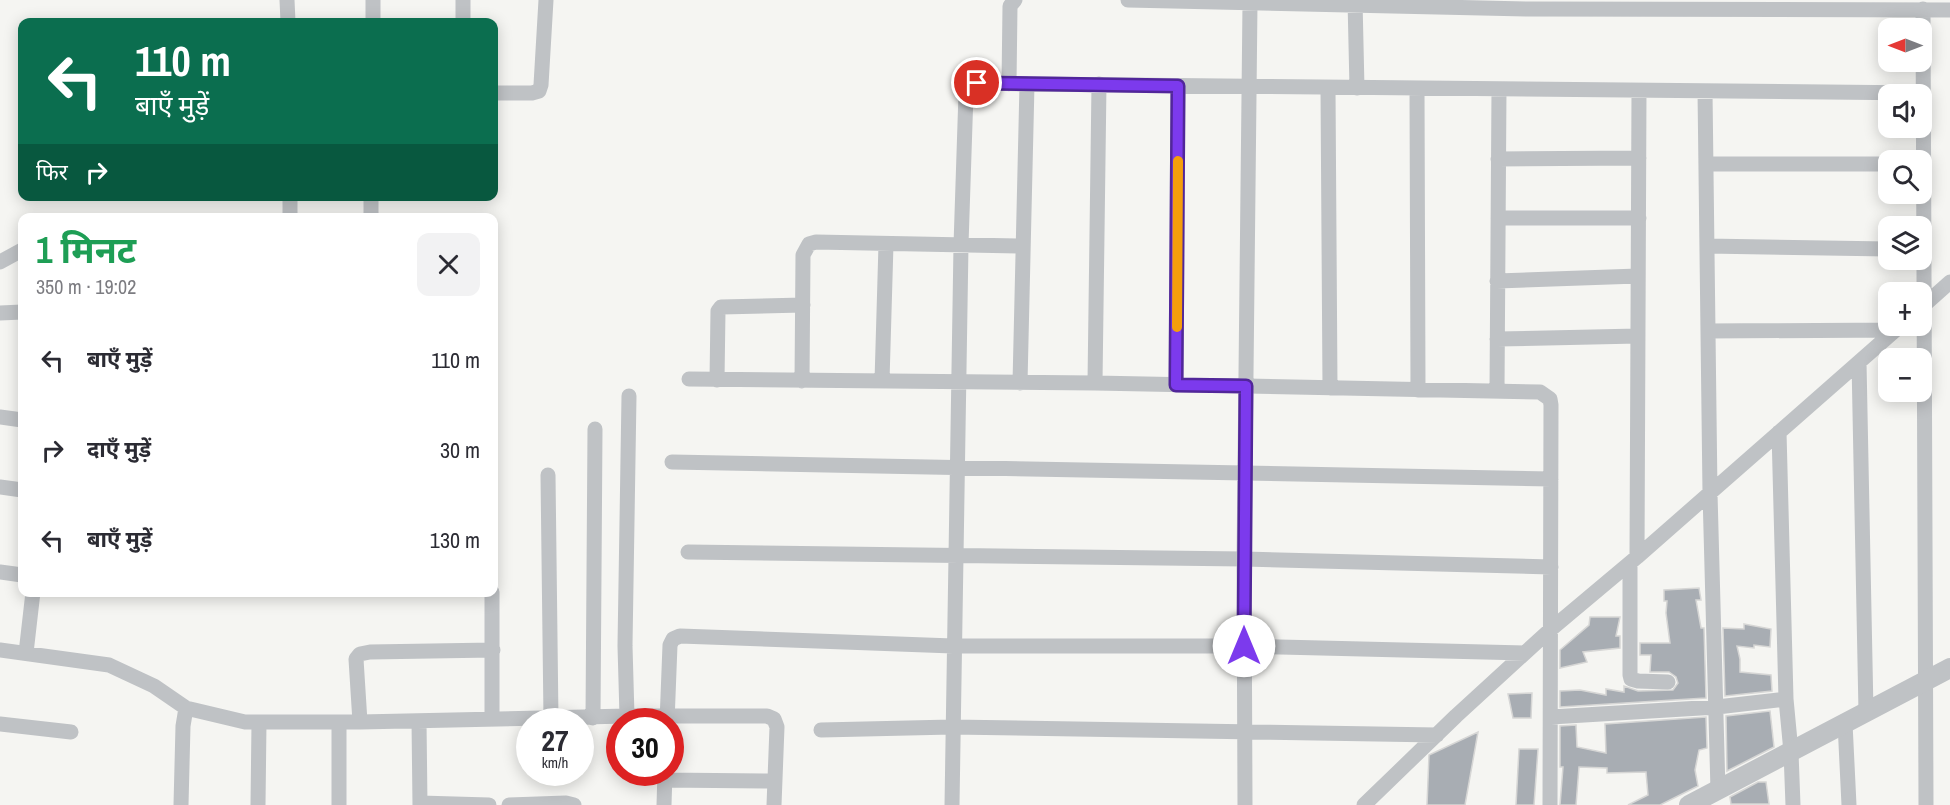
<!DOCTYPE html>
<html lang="hi">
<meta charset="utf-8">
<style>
:root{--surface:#fff;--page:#f2f2f3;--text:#2b2b33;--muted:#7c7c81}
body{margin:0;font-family:"Archivo Narrow","Noto Sans Devanagari",sans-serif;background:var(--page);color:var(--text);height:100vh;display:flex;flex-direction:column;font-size:22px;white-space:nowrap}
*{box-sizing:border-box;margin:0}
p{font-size:20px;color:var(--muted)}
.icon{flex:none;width:33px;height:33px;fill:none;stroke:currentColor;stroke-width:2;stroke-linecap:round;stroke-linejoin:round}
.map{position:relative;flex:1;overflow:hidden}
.drawer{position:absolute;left:18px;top:213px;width:480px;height:384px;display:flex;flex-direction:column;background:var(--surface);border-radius:12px;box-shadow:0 3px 15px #0003}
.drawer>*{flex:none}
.guide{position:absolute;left:18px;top:18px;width:480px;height:183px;border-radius:12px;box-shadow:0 3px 15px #0003;background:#0b6e4f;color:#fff;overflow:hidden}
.needle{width:39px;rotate:270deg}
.tools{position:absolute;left:1878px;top:18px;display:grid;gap:12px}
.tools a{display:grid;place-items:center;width:54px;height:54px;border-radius:12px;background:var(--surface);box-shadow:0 3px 15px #0003;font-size:30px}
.speed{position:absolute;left:516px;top:708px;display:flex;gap:12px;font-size:30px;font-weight:700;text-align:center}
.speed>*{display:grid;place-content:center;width:78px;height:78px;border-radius:50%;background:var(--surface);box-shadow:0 3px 15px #0003;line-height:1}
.speed small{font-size:15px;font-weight:400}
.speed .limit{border:9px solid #d22;background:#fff;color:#111}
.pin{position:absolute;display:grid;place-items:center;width:51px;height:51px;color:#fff;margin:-26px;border:3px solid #fff;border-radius:50%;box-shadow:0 2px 6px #0007}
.me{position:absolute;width:66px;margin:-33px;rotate:0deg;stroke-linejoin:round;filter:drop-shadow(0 0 4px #0008)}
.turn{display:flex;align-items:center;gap:21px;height:126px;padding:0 18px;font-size:27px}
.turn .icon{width:78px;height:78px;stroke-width:2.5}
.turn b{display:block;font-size:42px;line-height:51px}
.then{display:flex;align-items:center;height:57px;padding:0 18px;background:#0003;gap:12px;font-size:22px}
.round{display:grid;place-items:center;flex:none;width:63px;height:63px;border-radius:12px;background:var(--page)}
.overview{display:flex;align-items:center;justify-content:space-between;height:102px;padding:0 18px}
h1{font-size:36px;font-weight:700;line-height:45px;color:#1e9e55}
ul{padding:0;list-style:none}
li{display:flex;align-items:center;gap:18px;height:90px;padding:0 18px}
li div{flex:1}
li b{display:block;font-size:22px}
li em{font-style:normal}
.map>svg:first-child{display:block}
.building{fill:#a8adb3;stroke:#d6d6d5;stroke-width:1.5}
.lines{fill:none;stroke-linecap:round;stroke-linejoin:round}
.minor{stroke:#bfc2c5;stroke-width:15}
.tertiary{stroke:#bfc2c5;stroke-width:20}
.route-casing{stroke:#51269a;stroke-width:15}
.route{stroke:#7c3aed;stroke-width:10}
.slow{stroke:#f59e0b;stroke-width:10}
</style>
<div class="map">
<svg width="1950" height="805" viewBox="0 0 1950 805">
<rect width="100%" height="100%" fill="#f5f5f2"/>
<!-- building -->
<path class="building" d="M1699 588 1701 600H1696L1701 628H1704L1706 698 1560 707V691L1580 690 1606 695V689L1624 692V686L1638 691 1673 690 1678 683 1676 677 1669 672H1650L1651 655H1640V643H1670L1666 613 1667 601H1664V590Z
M1590 617H1620L1616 636H1620V648L1583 652 1587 662 1560 668V650L1589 625Z
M1744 624 1771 629 1770 647 1754 645V648L1737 646 1740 659V672L1771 675 1772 691 1725 696 1723 628 1744 629Z
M1532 693 1531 718H1513L1508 694Z
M1770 711 1774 747 1727 771 1726 716Z
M1706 717 1707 748 1699 750 1695 770 1698 786 1660 805H1628L1648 795 1646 772 1607 773V768L1579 767 1576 805H1560L1563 767H1560V726L1576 725 1577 747 1606 753 1605 724Z
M1478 732 1465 805H1427L1429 755Z
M1519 749H1538L1534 805H1516Z
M1758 782H1766L1769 804H1731L1730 797Z"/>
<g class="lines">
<!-- minor -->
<path class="minor" d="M287 0 288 22
M1128 0 1528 9 1950 10
M1355 0 1357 88
M1923 9 1926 805
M373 22V0
M463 22V0
M1009 84 1010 6 1015 0
M1328 88 1330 388
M1417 89 1418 390
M1705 91 1710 493 1718 791
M494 93H532L539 91 541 85 546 0
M1498 159 1639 158
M1706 164H1888
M290 196V218
M371 218V196
M1498 218H1639
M1707 246 1888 249
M0 262 22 250
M1497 281 1638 276
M1922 307 1950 282
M0 313 22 312
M1708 331 1895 330
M1497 339 1638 336
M1859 362 1866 712
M689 379 1095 383 1540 392 1550 399 1551 405 1550 805
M717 380 718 311 721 307 803 305
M802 381 803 255 809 244 816 242 1023 246
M882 381 886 244
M1020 383 1027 84
M1095 383 1099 84
M1176 385 1178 86
M1497 391 1499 89
M0 417 22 420
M1779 432 1786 699 1791 752 1793 805
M672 462 1551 479
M548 475 551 719
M0 487 22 490
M688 552 1244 559 1551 567
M1637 557 1639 91
M1630 563V675L1631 679 1638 681 1668 682
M0 572 22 575
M0 650 109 665 154 686 186 708 245 722H360L627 716H767L774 719 777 727 774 805
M26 653 33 592
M627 716 625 646 629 396
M1551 717 1717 707 1786 699
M593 718 595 429
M492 719V592
M419 721 420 805
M360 722 356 659 360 654 370 652 493 650
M667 722 670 645 673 639 680 636 953 646H1244L1525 653
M1845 723 1849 805
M0 724 71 732
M821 730 952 727 1437 735
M665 780 775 781
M420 803 489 805
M181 805 183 726 186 708
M258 805 259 723
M339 805V722
M509 805 566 803 574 805
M664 805 665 772
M952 805 961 245 966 93 970 87 977 83 1027 84 1923 93
M1245 805 1244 559 1250 3
M1364 805 1456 716 1550 630 1637 557 1900 326"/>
<!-- tertiary -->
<path class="tertiary" d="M1689 805 1950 668"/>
</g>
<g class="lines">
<!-- route casing -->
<g class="route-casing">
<path id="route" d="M977 83 1178 86 1176 385 1246 386 1244 646"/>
</g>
<!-- route -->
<use href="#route" class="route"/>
<!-- slow -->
<path class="slow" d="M1177 327 1178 161"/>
</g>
</svg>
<div class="tools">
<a><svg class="needle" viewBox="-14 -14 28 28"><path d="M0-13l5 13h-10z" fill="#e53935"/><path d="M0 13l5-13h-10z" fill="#7c7c81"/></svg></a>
<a><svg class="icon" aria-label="sound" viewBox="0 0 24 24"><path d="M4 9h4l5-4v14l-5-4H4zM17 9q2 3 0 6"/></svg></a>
<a><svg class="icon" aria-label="search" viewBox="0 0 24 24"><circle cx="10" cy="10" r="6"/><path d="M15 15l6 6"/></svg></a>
<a><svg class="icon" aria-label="layers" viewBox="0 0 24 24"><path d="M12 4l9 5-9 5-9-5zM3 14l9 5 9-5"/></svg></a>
<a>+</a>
<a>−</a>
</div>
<div class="speed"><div>27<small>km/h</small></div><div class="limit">30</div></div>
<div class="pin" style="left:977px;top:83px;background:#d93025"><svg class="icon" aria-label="arrive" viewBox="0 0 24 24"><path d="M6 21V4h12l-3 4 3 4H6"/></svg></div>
<svg class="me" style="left:1244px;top:646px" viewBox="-20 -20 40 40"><circle r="19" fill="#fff"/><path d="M0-13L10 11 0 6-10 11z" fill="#7c3aed"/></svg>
<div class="guide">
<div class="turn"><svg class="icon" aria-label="left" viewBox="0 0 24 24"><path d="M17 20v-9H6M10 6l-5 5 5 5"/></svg><div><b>110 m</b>बाएँ मुड़ें</div></div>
<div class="then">फिर<svg class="icon" aria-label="right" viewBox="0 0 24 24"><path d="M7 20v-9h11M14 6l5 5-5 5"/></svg></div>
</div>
<section class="drawer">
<div class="overview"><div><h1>1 मिनट</h1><p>350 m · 19:02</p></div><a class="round"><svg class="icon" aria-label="close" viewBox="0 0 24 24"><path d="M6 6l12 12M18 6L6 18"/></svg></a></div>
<ul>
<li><svg class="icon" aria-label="left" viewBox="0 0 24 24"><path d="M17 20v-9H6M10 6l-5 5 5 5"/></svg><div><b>बाएँ मुड़ें</b></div><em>110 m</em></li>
<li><svg class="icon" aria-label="right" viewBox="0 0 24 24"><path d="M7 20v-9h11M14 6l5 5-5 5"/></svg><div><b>दाएँ मुड़ें</b></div><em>30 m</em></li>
<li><svg class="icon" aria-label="left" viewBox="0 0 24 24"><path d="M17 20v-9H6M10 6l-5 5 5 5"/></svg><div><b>बाएँ मुड़ें</b></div><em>130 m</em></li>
</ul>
</section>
</div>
